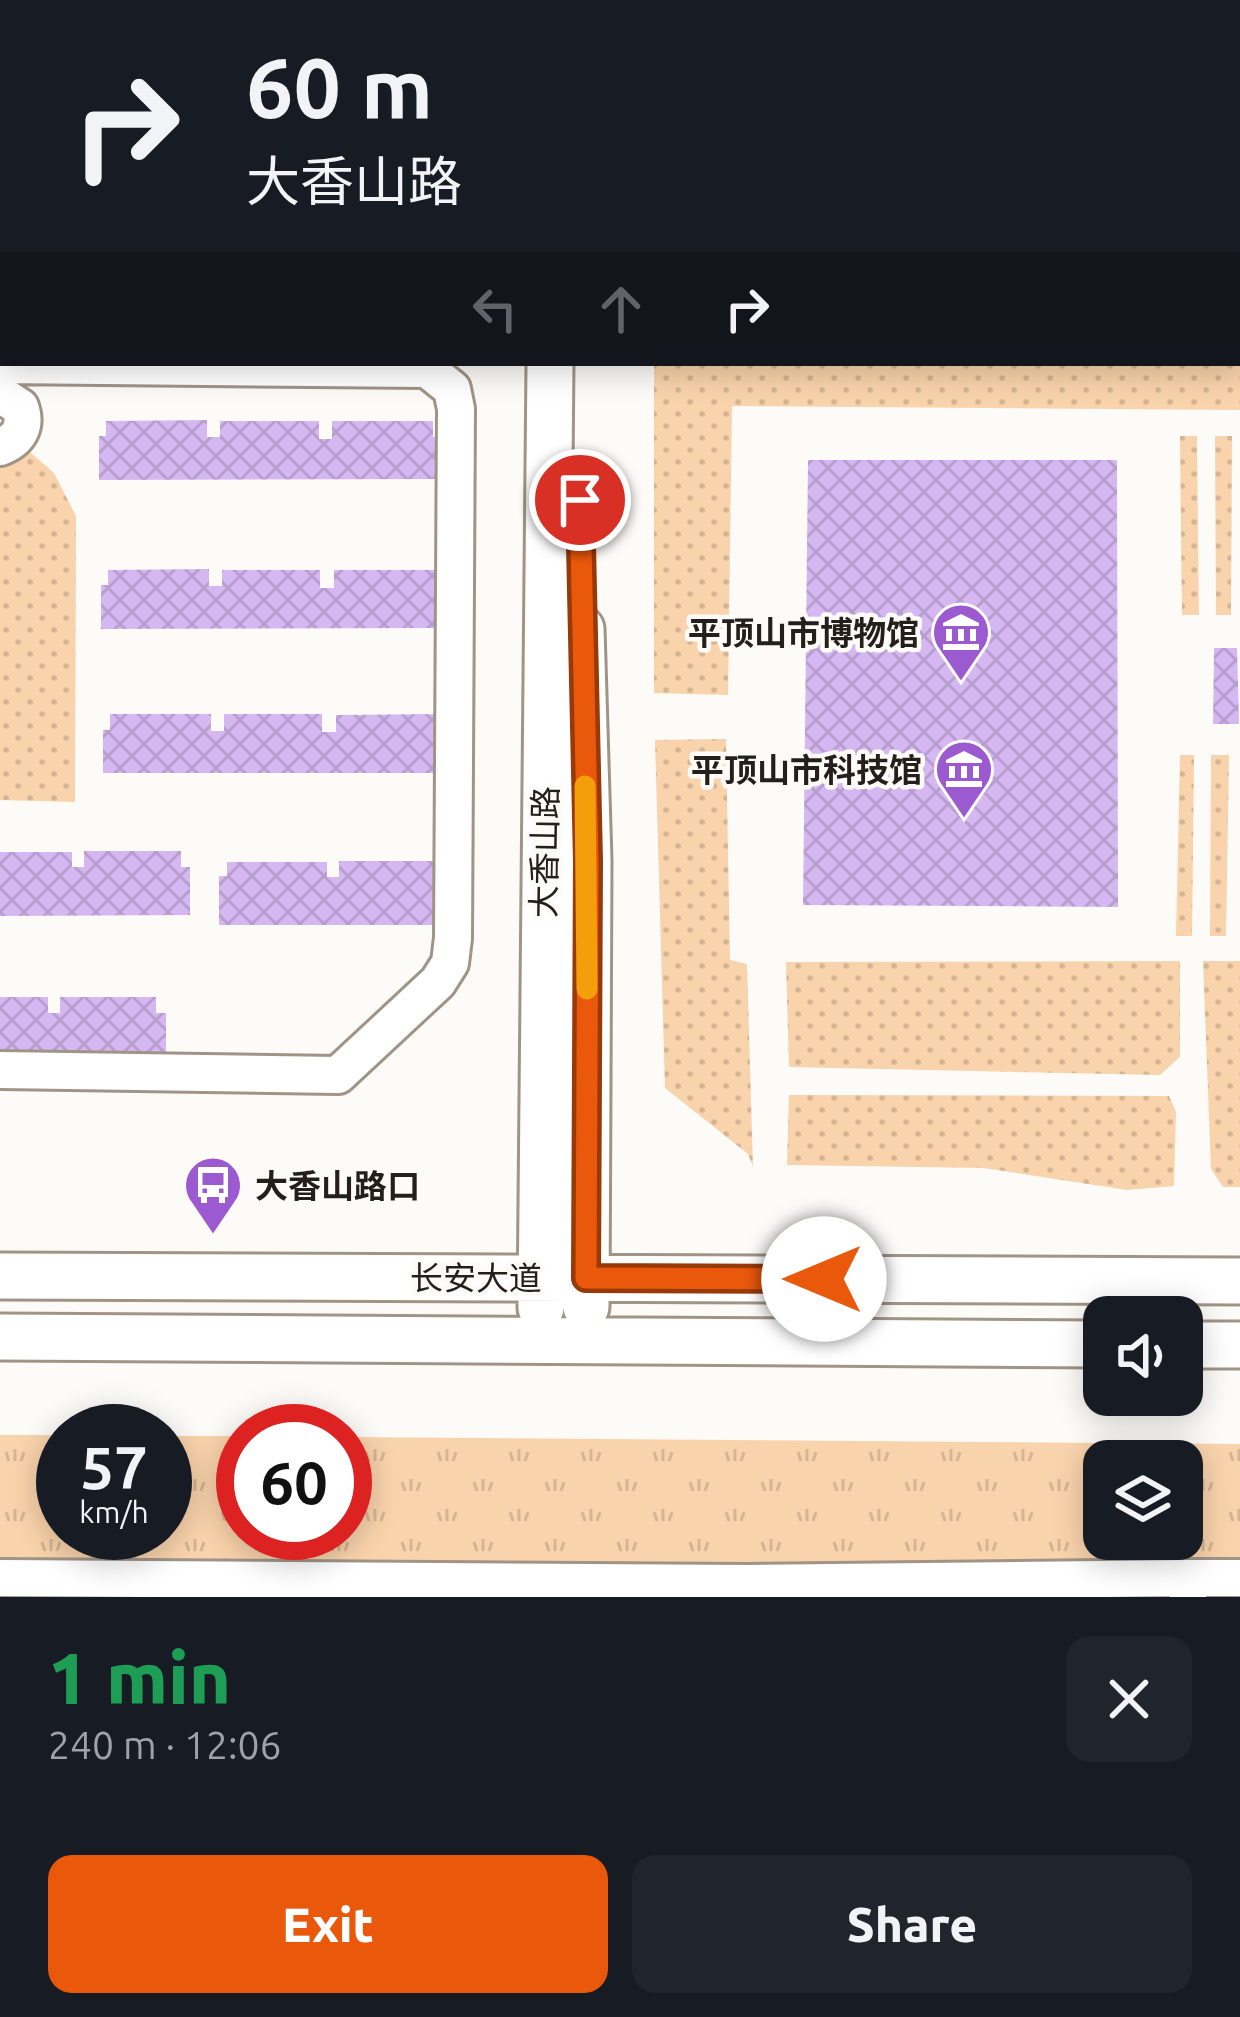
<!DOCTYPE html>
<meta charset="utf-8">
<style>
:root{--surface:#171b24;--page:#20242c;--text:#f1f3f6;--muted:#9ea1a6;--accent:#ea580c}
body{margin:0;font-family:Ubuntu,"Noto Sans SC",sans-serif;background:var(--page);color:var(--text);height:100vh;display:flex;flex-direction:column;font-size:45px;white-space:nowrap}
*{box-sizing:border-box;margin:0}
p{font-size:39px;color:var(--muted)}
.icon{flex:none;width:66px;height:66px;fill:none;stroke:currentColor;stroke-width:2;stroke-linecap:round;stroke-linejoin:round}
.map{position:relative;height:1597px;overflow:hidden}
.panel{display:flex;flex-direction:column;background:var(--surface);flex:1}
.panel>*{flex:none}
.banner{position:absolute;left:0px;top:0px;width:1242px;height:366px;box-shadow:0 6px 30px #0003;background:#171b24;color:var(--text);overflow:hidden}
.tools{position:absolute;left:1083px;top:1296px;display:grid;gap:24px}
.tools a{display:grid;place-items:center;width:120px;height:120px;border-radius:24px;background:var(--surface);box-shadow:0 6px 30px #0003;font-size:60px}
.speed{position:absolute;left:36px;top:1404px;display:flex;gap:24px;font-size:60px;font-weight:700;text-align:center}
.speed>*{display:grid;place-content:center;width:156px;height:156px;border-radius:50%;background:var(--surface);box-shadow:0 6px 30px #0003;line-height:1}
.speed small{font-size:30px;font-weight:400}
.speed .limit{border:18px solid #d22;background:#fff;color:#111}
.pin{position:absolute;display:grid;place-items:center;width:102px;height:102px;color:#fff;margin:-51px;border:6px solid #fff;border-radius:50%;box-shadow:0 3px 12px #0007}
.me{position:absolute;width:132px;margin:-66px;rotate:270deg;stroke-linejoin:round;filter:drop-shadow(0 0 9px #0008)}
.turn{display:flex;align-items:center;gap:42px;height:252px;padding:0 48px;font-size:54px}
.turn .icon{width:156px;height:156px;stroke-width:2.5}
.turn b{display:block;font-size:84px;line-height:102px}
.lanes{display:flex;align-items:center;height:114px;padding:0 48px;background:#0003;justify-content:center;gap:60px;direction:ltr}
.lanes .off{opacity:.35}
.round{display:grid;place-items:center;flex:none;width:126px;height:126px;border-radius:24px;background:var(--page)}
.overview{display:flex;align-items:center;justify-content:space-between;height:204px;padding:0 48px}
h1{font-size:72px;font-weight:800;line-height:90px;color:#1e9e55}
.action{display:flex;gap:24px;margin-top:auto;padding:24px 48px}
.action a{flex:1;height:138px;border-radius:24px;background:var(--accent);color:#fff;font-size:48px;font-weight:800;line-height:138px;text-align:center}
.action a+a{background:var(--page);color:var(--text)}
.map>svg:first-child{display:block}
.grass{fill:url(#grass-dots)}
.park{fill:url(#park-tufts);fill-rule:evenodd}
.building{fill:url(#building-cross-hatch)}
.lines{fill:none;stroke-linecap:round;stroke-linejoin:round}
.minor-casing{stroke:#a09487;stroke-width:42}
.major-casing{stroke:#a09487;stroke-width:51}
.minor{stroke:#fff;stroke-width:36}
.major{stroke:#fff;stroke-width:45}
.route-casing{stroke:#983908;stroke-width:30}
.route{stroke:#ea580c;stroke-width:21}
.slow{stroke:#f59e0b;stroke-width:21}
.labels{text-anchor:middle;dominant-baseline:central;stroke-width:9;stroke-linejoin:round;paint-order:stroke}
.poi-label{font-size:33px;font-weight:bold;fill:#241f1a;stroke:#fdfbf8;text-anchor:end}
.street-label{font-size:33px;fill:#241f1a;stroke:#fdfbf8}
</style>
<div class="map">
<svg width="1240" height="1597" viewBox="0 0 1240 1597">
<defs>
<pattern id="grass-dots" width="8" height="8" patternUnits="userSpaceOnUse" patternTransform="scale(3)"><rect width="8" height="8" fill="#f9d3ab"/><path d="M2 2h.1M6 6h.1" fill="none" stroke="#d5b593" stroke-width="1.8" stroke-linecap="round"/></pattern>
<pattern id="park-tufts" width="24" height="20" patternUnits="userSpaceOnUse" patternTransform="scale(3)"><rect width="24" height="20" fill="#f9d3ab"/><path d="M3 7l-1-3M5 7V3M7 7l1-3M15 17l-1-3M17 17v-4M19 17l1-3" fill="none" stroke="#d5b593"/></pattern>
<pattern id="building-cross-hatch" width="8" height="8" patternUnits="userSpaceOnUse" patternTransform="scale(3)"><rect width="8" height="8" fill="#d5b8f2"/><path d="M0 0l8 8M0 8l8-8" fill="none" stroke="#b79ecf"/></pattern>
</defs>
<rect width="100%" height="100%" fill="#fdfbf8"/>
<!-- grass -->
<path class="grass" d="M1240 255V410L732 406 728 695 654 693V363H1239Z
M1180 436H1197L1199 615H1182Z
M1215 436H1232L1231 615H1216Z
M31 453 54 473 76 516 75 802 0 800V460Z
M726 739 730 960 747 964 753 1167 748 1154 665 1088 655 740Z
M1180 755H1194L1192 936H1176Z
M1211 755H1229L1226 936H1210Z
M1180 961V1057L1160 1075 789 1067 786 962Z
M1203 961H1240V1187H1223L1211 1169Z
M789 1095 1169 1096 1176 1112 1174 1186 1127 1190 984 1168 787 1165Z"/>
<!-- park -->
<path class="park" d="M0 1435H63V1533H165V1436H243V1533H345V1437L1240 1444V1597H0ZM1104 1461H1182V1539H1104Z"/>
<!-- building -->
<path class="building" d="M207 420V437H220V421H319V439H332V421H433V437H439V479L99 480V436H106V421Z
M808 460H1117L1118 907 803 905Z
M209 569V586H222V570H320V588H334V570H435V586H441V628L101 629V585H108V570Z
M1214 648H1237L1239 724H1213Z
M110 714H211V731H224V714H322V732H336V715L437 714 443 773H103V730H110Z
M84 851H181V867H190V915L0 916V852H72V867H84Z
M339 861H436L446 925H219V876H227V862H327V877H339Z
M0 997H48V1013H60V997H156V1013H166V1061H0Z"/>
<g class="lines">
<!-- minor casing -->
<g class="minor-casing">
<path id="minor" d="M38 0V3
M0 207H3
M1239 215H1240
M0 365 427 369 452 389 456 409 453 938 450 963 438 982 338 1075 0 1070
M0 394 20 407C27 426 19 440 0 447
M0 1578 749 1583 1188 1578
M1188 1597V1578H1240"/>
</g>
<!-- major casing -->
<g class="major-casing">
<path id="major" d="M553 3V0
M581 629 588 861 586 1307
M0 1276 1240 1281
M541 1308 550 363
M0 1337 1104 1344
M1182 1345H1240"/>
</g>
<!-- minor -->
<use href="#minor" class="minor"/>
<!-- major -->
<use href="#major" class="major"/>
</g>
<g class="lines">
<!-- route casing -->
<g class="route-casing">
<path id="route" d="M580 500 588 861 586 1278 824 1279"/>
</g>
<!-- route -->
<use href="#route" class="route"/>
<!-- slow -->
<path class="slow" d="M585 786 587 989"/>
</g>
<!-- icons -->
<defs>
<g id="museum-pin" transform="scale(3)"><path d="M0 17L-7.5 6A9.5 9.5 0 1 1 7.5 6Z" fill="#9b5ad0" stroke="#fdfbf8"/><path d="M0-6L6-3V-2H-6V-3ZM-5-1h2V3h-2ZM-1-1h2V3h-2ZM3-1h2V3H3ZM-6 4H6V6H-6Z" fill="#fff"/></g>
<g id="bus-pin" transform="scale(3)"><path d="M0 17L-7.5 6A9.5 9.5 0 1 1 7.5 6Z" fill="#9b5ad0" stroke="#fdfbf8"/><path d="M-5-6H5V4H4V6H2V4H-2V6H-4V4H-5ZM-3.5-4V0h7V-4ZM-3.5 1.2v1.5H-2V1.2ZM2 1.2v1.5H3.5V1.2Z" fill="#fff"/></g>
</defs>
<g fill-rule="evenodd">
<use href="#museum-pin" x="961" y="632"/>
<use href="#museum-pin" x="964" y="769"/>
<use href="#bus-pin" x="213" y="1185"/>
</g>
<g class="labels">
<!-- poi labels -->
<g class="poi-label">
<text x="919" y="632">平顶山市博物馆</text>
<text x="922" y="769">平顶山市科技馆</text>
<text x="255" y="1185" text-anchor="start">大香山路口</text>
</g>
<!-- street labels -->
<g class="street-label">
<text transform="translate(544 852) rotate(-89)">大香山路</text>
<text x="476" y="1277">长安大道</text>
</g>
</g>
</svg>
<div class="tools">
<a><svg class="icon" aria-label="sound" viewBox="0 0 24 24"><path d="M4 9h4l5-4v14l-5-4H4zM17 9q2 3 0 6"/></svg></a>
<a><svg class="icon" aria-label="layers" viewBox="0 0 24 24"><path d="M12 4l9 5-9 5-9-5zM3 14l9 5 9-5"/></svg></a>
</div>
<div class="speed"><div>57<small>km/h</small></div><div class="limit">60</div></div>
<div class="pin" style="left:580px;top:500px;background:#d93025"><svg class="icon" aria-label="arrive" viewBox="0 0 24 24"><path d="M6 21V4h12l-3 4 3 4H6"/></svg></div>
<svg class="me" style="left:824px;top:1279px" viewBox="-20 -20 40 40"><circle r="19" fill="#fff"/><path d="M0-13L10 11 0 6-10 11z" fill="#ea580c"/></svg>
<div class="banner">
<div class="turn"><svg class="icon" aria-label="right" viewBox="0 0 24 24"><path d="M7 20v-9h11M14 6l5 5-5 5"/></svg><div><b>60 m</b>大香山路</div></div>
<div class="lanes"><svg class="icon off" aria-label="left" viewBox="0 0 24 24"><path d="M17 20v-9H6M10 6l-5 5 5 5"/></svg><svg class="icon off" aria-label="ahead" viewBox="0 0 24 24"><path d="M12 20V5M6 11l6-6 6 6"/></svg><svg class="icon" aria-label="right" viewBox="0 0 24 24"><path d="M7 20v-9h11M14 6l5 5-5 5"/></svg></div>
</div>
</div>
<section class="panel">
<div class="overview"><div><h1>1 min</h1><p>240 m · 12:06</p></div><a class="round"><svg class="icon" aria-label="close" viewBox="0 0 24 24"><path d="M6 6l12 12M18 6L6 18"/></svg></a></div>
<div class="action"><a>Exit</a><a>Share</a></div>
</section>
